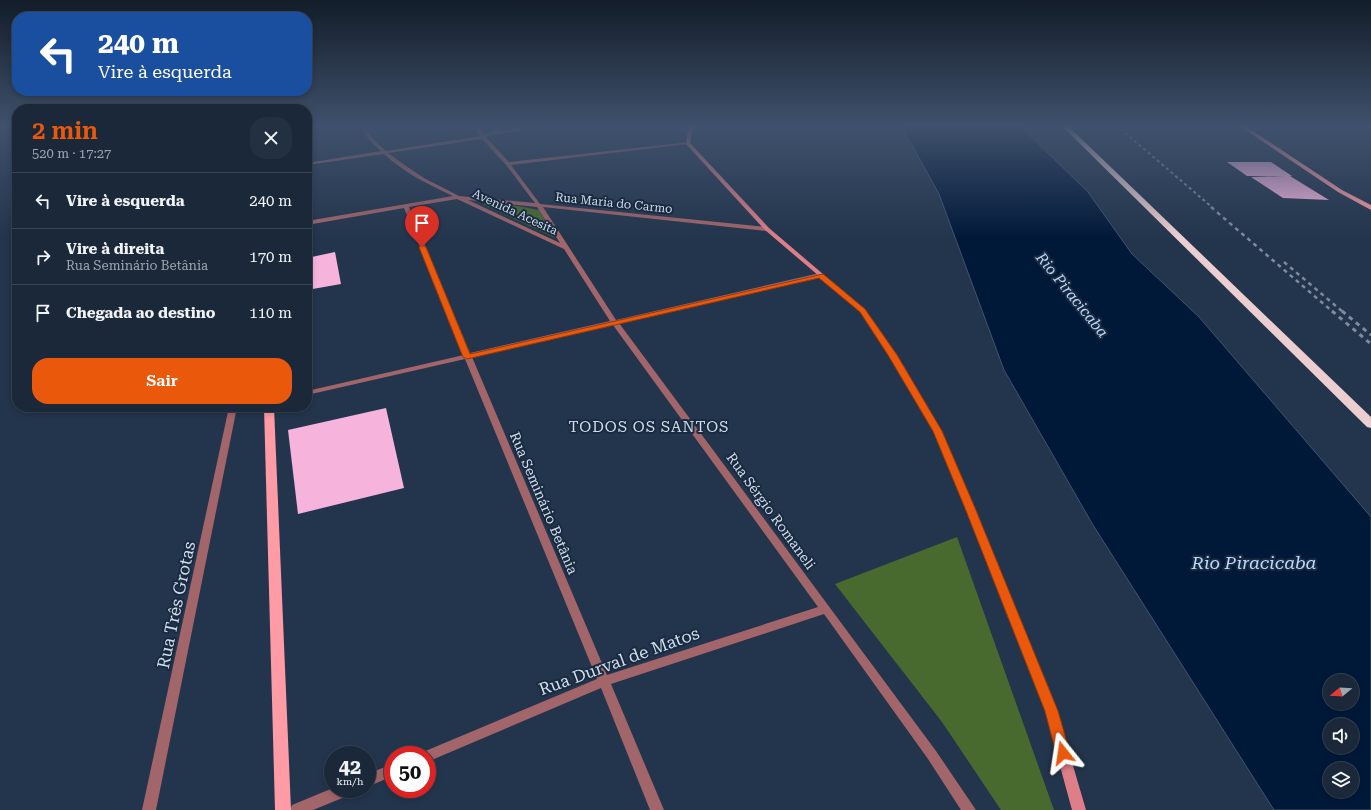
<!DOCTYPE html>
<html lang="pt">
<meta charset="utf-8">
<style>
:root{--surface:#1a2839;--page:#233041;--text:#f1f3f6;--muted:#9fa6ae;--line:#384453;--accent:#ea580c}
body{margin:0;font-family:"Roboto Serif",serif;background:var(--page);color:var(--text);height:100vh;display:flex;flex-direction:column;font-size:15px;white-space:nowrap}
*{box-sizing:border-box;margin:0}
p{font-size:13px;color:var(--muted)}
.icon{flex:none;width:22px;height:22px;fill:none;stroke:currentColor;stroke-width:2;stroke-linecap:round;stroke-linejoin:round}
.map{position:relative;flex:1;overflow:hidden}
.sheet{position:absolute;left:12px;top:104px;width:300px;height:308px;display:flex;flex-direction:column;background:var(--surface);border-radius:16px;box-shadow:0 2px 6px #0003,0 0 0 1px var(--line)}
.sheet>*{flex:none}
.banner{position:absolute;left:12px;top:12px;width:300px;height:84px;border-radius:16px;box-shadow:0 2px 6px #0003,0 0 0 1px var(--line);background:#1a4fa0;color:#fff;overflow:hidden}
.needle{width:26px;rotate:252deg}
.controls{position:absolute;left:1323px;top:674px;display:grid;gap:8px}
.controls a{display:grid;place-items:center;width:36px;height:36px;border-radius:50%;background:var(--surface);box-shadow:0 2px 6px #0003,0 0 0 1px var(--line);font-size:20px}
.speed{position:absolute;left:324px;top:746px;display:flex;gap:8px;font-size:20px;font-weight:700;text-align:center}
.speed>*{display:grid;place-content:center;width:52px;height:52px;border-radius:50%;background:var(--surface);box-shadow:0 2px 6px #0003,0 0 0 1px var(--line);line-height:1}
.speed small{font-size:10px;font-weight:400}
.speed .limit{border:6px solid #d22;background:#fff;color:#111}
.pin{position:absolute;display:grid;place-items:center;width:34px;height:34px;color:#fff;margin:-41px -17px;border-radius:50% 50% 50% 0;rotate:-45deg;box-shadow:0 0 4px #0007}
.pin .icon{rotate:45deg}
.me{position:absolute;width:44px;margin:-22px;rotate:345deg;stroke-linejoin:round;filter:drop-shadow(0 0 3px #0008)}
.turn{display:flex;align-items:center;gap:14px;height:84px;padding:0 20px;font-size:18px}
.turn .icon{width:52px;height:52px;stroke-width:2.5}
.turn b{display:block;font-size:28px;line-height:34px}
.round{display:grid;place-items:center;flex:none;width:42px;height:42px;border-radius:16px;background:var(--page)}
.overview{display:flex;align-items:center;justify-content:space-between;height:68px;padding:0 20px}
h1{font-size:24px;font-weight:600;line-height:30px;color:var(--accent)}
.button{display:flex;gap:8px;margin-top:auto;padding:8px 20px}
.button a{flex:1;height:46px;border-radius:16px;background:var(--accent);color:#fff;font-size:16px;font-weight:600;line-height:46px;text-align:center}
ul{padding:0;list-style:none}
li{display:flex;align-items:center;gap:12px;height:56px;padding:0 20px;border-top:1px solid var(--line)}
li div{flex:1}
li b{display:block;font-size:15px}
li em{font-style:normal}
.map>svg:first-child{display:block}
.green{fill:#496a2f}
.water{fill:#011939;stroke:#40546e;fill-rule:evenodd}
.building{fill:#f6b4dd}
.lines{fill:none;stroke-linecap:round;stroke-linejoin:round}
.lane{fill:#a2656a;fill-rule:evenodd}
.street{fill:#a2656a;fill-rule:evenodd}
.secondary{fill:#de7e88;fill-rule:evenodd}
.primary{fill:#ff9ba5;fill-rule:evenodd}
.highway{fill:#edced0;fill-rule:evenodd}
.rail-far2{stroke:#7c8b9d;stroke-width:2;stroke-dasharray:3 3;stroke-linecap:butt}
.rail-far1{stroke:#7c8b9d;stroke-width:2.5;stroke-dasharray:4 4;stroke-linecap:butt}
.rail{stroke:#7c8b9d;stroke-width:3;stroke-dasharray:4.5 4.5;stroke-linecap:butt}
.route{fill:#ea580c;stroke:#983908}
.labels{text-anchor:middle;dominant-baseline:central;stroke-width:4;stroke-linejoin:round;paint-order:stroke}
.far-street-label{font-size:12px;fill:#d2ddeb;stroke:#192b41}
.street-label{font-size:14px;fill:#d2ddeb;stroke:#192b41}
.water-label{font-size:15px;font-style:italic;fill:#bed9fd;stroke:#192b41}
.neighbourhood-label{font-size:15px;letter-spacing:1px;fill:#d2ddeb;stroke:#192b41}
.near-street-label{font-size:17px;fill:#d2ddeb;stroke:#192b41}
.near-water-label{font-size:18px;font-style:italic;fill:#bed9fd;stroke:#192b41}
</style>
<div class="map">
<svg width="1371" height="810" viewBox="0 0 1371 810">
<rect width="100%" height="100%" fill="#23354c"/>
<!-- green -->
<path class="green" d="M483 204 518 206 539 210 555 238Z
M957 537 1054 810H1001L942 722 835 584Z"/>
<!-- water -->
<path class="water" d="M901 125H1019L1088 192 1132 254 1199 317 1371 517V810H1274L1093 525 1004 370 939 194ZM1330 681H1352V703H1330ZM1330 725H1352V747H1330ZM1330 769H1352V791H1330Z"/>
<!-- building -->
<path class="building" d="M1227 162H1271L1292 176H1290L1329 200 1283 198 1251 177 1284 176H1247Z
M335 252 341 284 307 290V258Z
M386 408 404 488 298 514 288 430Z"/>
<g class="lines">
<!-- lane -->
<path class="lane" d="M229 407H237L156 810H142Z"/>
<!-- street -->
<path class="street" d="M316 125H328L307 128V126Z
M358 125H362L374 140 386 151 480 136 473 125H477L484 135 504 125H509L496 132 541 125 528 129 494 135 492 134 486 137 509 162 690 142V144H688L511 165 540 204 767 227 770 229 767 231 543 207 616 320 820 273 822 274 823 275 820 277 619 323 936 751 976 810H961L928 759 824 614 611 684 664 810H650L601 688 427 762V755H421L423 752 597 679 465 359 307 395V391L464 355 404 208 307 225V221L453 196C429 185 403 172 384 154L307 165V163L381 151 371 142ZM482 139 506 165 535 203 459 196 424 178 406 166 388 153ZM457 199 564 249 610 321 470 353 409 207ZM468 200 537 207 560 243ZM613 325 818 607 607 675 472 357Z
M393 764V776L367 787V774Z
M333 788 354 789 352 794 313 810H290L292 805Z"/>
<!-- secondary -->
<path class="secondary" d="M689 125H693L690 143 769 228 864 309 897 355 941 431 975 508 1057 711 1086 810H1072L1045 711 965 508 933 431 889 355 860 311 765 230 686 144Z"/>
<!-- primary -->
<path class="primary" d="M1238 125H1244L1342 190 1371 205V210L1338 192Z
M264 407H274L291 810H275Z"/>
<!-- highway -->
<path class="highway" d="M1061 125H1067L1371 417V428L1367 427Z"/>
<!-- rail-far2 -->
<path class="rail-far2" d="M1116 125 1213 208"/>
<!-- rail-far1 -->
<path class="rail-far1" d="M1211 207 1333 312
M1284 262 1343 312"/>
<!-- rail -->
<path class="rail" d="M1332 311 1371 344
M1342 311 1371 335"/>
</g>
<!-- sky -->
<linearGradient id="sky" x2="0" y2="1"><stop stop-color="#131d2a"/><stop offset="0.53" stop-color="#3f516c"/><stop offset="1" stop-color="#3f516c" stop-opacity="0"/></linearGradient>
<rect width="1371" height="238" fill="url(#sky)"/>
<!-- route -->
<path class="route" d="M422 245 426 247 470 354 823 274 865 309 897 355 942 431 975 508 1058 711 1070 753 1068 758 1063 760 1058 758 1056 753 1045 711 965 508 933 431 888 355 860 312 819 278 467 359 463 357 419 247Z"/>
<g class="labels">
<!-- far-street labels -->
<g class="far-street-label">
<text transform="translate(614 203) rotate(6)">Rua Maria do Carmo</text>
<text transform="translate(515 212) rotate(25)">Avenida Acesita</text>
</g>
<!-- street labels -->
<g class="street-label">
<text transform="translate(544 503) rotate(67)">Rua Seminário Betânia</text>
<text transform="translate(771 511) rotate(54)">Rua Sérgio Romaneli</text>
</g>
<!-- water labels -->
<g class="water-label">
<text transform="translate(1072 295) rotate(51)">Rio Piracicaba</text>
</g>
<!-- neighbourhood labels -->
<g class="neighbourhood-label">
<text x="649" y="427">TODOS OS SANTOS</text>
</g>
<!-- near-street labels -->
<g class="near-street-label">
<text transform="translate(176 605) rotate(-78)">Rua Três Grotas</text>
<text transform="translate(619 661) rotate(-20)">Rua Durval de Matos</text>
</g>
<!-- near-water labels -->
<g class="near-water-label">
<text x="1254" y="562">Rio Piracicaba</text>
</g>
</g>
</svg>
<div class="controls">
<a><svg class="needle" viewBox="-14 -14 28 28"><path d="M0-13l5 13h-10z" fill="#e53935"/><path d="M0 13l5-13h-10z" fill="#9fa6ae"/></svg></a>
<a><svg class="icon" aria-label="sound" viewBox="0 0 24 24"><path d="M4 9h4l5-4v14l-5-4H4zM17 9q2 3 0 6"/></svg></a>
<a><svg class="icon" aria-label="layers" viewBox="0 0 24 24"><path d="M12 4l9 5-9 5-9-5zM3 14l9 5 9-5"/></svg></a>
</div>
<div class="speed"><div>42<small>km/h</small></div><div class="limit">50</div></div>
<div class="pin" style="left:422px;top:247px;background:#d93025"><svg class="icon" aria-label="arrive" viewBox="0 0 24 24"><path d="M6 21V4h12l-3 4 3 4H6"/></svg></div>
<svg class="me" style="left:1063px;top:753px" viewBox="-20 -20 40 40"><path d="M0-17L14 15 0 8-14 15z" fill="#ea580c" stroke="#fff" stroke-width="4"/></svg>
<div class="banner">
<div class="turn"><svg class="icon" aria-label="left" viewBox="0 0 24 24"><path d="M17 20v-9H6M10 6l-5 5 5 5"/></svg><div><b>240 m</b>Vire à esquerda</div></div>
</div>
<section class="sheet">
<div class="overview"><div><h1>2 min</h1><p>520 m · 17:27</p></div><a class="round"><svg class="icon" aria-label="close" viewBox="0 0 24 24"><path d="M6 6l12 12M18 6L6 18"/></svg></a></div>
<ul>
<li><svg class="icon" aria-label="left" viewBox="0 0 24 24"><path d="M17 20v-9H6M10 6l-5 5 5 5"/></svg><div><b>Vire à esquerda</b></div><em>240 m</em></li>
<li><svg class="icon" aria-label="right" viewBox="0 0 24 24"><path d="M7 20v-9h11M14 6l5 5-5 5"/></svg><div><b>Vire à direita</b><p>Rua Seminário Betânia</p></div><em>170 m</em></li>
<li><svg class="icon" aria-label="arrive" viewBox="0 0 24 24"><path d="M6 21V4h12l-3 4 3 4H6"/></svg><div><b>Chegada ao destino</b></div><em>110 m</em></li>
</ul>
<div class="button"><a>Sair</a></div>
</section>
</div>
